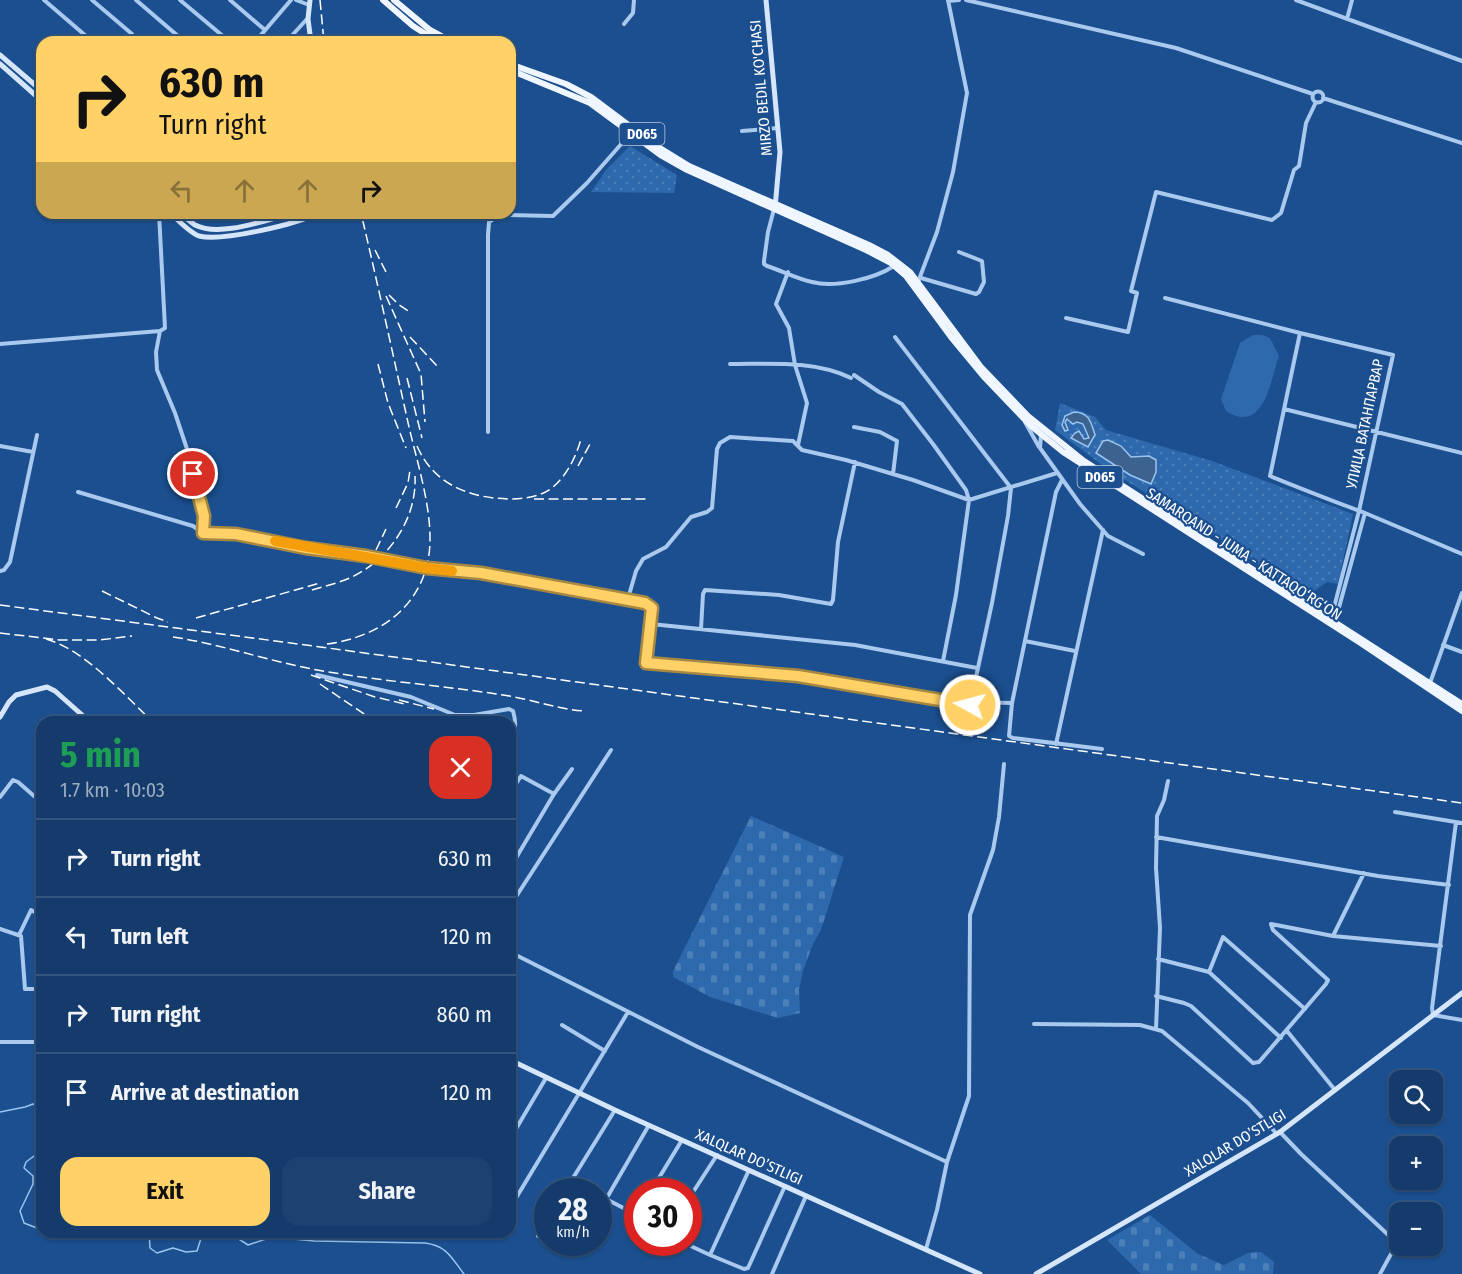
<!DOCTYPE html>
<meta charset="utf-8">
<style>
:root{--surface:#143b6b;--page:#1d4271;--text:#f1f3f6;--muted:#9dadc1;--line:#33557e;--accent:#ffd166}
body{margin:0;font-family:"Fira Sans Condensed",sans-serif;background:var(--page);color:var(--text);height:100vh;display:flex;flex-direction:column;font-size:22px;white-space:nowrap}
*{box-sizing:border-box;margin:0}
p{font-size:20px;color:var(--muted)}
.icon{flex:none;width:33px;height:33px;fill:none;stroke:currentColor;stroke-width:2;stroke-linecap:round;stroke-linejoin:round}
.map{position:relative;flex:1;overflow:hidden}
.sheet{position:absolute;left:36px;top:716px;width:480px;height:522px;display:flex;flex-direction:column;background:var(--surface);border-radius:18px;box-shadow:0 2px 4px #0004,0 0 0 2px var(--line)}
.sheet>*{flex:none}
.guide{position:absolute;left:36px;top:36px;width:480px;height:183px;border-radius:18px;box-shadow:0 2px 4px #0004,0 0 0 2px var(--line);background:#ffd166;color:#111;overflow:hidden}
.tools{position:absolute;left:1389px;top:1070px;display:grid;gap:12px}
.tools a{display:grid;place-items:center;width:54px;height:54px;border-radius:12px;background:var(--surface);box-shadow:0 2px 4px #0004,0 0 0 2px var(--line);font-size:30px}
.speed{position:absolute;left:534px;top:1178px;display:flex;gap:12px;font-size:30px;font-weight:700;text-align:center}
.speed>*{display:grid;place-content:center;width:78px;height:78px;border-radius:50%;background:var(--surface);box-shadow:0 2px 4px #0004,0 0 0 2px var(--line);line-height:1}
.speed small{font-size:15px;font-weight:400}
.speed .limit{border:9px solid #d22;background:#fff;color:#111}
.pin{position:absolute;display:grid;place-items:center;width:51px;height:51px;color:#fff;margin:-26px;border:3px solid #fff;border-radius:50%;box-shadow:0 2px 6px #0007}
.me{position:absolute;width:66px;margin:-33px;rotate:277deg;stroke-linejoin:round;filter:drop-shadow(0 0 4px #0008)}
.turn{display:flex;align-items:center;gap:21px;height:126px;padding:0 24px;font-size:27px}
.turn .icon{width:78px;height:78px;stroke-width:2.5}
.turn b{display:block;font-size:42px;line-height:51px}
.lanes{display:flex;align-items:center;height:57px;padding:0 24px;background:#0003;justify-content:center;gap:30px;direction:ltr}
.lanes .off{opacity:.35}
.round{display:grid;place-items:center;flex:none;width:63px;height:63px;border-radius:18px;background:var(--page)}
.overview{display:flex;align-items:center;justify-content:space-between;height:102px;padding:0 24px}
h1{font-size:36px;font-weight:700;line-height:45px;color:#1e9e55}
.primary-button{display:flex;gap:12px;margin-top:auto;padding:12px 24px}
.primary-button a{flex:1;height:69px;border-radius:18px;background:var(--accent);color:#111;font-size:24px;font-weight:700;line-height:69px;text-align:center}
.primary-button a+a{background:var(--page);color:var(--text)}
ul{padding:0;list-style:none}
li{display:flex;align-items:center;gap:18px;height:78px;padding:0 24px;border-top:2px solid var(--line)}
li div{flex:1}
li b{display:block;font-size:22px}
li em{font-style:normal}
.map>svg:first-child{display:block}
.grass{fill:#2e69ad}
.cemetery{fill:url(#cemetery-stones)}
.park{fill:url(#park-dots)}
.water{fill:#3c6290;stroke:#9cc4f0;stroke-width:1.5}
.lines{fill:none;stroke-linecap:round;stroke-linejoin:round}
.stream{stroke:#9cc4f0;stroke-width:1.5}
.street{stroke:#a9c9ee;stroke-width:4}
.secondary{stroke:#d6e6fa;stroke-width:5}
.primary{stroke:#f0f6ff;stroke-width:6}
.rail{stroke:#fff;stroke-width:1.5;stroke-dasharray:10 4.5;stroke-linecap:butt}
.route-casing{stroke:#a68842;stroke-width:15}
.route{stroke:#ffd166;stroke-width:10}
.slow{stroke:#f59e0b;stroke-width:10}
.labels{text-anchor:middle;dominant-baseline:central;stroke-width:4.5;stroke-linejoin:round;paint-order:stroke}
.shield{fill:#1b4f8f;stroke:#bbcadd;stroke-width:1.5}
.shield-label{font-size:14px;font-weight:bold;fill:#fff}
.street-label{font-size:15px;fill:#fff;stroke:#1b4f8f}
</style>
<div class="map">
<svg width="1462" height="1274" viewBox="0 0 1462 1274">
<defs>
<pattern id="cemetery-stones" width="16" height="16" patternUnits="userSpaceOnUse" patternTransform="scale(1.5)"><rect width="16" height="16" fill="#2e69ad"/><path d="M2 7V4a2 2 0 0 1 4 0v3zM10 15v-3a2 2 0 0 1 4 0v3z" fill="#4d80b9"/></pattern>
<pattern id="park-dots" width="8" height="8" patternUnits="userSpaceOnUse" patternTransform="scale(1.5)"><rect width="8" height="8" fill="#2e69ad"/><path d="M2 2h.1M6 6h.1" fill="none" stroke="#4d80b9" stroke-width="1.8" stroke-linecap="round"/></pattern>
</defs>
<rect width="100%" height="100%" fill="#1b4f8f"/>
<!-- grass -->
<path class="grass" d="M1253 335H1262L1270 338 1279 356C1270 382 1264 435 1226 411L1221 399 1240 343Z"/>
<!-- cemetery -->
<path class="cemetery" d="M751 816 844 857 821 930 813 944 803 971 799 990 800 1013 778 1018 710 997 673 977V971Z
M1150 1215 1198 1254 1224 1265 1248 1253 1261 1252 1274 1262 1273 1274H1141L1107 1240Z"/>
<!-- park -->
<path class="park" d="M630 146 677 175 674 193 591 192 606 170Z
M1060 403 1095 417 1106 430 1212 461 1353 514 1338 584 1327 582 1306 597 1232 547 1109 470 1055 430Z"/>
<!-- water -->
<path class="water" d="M1074 412C1089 412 1091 422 1095 435L1088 447 1071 438 1075 433 1079 431 1084 439 1089 438 1083 424 1077 422 1073 424 1067 419 1065 422 1068 430 1065 431 1062 425 1065 416Z
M1108 440 1121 446 1131 457 1149 456 1156 460V472L1151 484 1130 475 1096 453 1103 441Z"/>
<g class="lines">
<!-- stream -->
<path class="stream" d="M0 1112 25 1107 33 1104 42 1109
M42 1150 26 1162 24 1168 33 1176V1184L20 1211 24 1223 42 1230
M45 1232H54
M149 1232 150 1248 157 1253 173 1248 186 1252 197 1251 203 1232
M228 1232 248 1245 272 1237 314 1241 425 1243C447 1246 451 1257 464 1274"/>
<!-- street -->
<path class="street" d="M44 0 93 42
M92 0 132 34
M136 0 185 42
M180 0 230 42
M230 0 265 30
M296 0 309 5
M966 0 1176 48 1313 94
M1296 0 1462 61
M948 1 959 0
M1347 19 1352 0
M624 24 633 13 634 0
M255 42 291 0
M286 42 307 19
M1312.5 97a5.5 5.5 0 1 1 11 0a5.5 5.5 0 1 1-11 0Z
M1323 98 1462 143
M742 131 778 128
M774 209 768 232 764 261V264L767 266C782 271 797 279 812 282 835 288 874 279 894 266
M788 272 776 304 789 328 795 365 807 403 798 445
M921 278 976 294 979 292 984 282 982 261 959 252
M918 282 937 232 953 172 967 93 948 0
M1165 298 1300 333
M1066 318 1128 332 1137 293 1131 291 1156 192 1272 220 1281 213 1294 170 1299 166 1306 123 1316 102
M160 331 156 352 157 370 175 413 189 455 195 484 204 516 203 532
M0 344 160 331 165 328 159 213
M730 364C770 364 814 360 851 378
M854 375 879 392 902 404 933 444 966 490 969 500 956 595 943 661
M1284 409 1462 453
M1025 422 1039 447
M854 427 880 432 897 441 893 474
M488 432V235L489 222 498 216 504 215 553 216 587 183 630 134
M1041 435 1040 448 1080 504 1108 536 1143 554
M0 446 33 452
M1062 480 1056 492 1012 703 1009 736 1013 738 1102 749
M78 492 193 526 203 533 235 534 265 539 300 547 366 556 427 568 481 573 622 599H626L629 595 636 571 643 559 666 547 691 517 707 512 712 508 717 449 720 443 730 437 793 441 802 450 846 460 913 480 969 500 1057 473
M0 571 4 570 10 562 37 435
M626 599 646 603 652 606 646 663 798 676 970 705 992 603 1008 516 1011 488 895 337
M1331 619 1359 511 1393 355 1300 333 1270 476C1302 489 1333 501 1365 513L1462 554
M1335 622 1365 513
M651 624 855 645 977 668
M701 629 703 594 705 590 779 595 831 604 833 600 838 542 855 462
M1025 641 1075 651
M1443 645 1462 652
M317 675 411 697 455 715H474L509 709 513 711C516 721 517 731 510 739
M1430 683 1462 593
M970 702 1012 703
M1056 744 1103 530
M510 793 521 776 554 794
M0 797 13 780 18 782 42 803
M1395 812 1462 823
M1456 822 1432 1008 1433 1015 1462 1020
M1156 837 1378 876 1449 885
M510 868 554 794 572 769
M510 906 611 750
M0 929 21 936 25 989H42
M19 935 31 910 42 916
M1333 936 1364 873
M510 952 698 1047 947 1162
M1158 959 1209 972 1281 1038
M1209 972 1223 937 1305 1009
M1156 996 1184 1003 1191 1006 1253 1063 1259 1062 1326 984 1328 980 1273 930 1271 924 1333 936 1441 946
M1034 1024 1140 1025 1162 1031 1248 1103 1277 1134
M562 1025 605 1051
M1156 1029 1160 928 1156 868 1157 816 1164 800 1168 781
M1287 1031 1335 1090
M0 1042H42
M1280 1132 1301 1154 1397 1243 1380 1274
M510 1139 546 1078
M565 1191 615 1110
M651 1191 682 1140
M606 1199 637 1215
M688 1200 717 1155
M605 1201 649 1125
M510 1208 628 1012
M538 1236 548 1220
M682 1242 710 1255 749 1170
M926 1249 937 1210 947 1162 969 1096 970 915 993 850 999 817 1004 764
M710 1255 744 1269 748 1268 785 1186
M772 1274 806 1196"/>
<!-- secondary -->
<path class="secondary" d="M310 0 308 19 311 42
M766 0 780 152 775 208
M0 55 42 91
M0 64 42 101
M170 213C178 220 190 233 199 236 222 242 297 224 318 213
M180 213C185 217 190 222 195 225 221 238 267 219 294 213
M0 717 9 702 16 695 47 687 55 691 90 722
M510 1060 615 1110 980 1274
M1036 1274 1280 1132 1462 993"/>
<!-- primary -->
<path class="primary" d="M383 0 413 26 438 42
M394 0 430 30 452 42
M510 64 566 84 591 97 655 145 689 166 869 245 888 255 910 272 981 367 1028 416 1084 461 1462 704
M510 70 590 103 662 156 685 169 866 250 891 263 906 276 951 337 985 378 1031 426 1063 452 1359 642 1462 711"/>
<!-- rail -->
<path class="rail" d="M320 0 324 42
M375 250 388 276
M389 295 398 304 411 313
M386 296 421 374 425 422
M410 337 439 368
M378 364 388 403 406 448
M407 378 422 438
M417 446C434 485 470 498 509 499 524 499 541 497 553 487 567 475 576 457 581 439
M578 466 590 444
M534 499H647
M396 508 408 483 410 470
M376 550 386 529
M312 590C325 586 339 583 352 577 389 559 417 519 415 476
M102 591 157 618 168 622
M0 605 306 645 1462 803
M196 618 320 583
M0 633 60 640H100L132 636
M173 637C220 644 265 660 312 669 375 681 440 685 503 695 531 699 556 709 584 711
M46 639C85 650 123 694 153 722
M327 644C373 638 415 613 427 565 438 522 416 461 407 418 392 350 377 281 361 213
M311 675 375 697 405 704
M320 684 376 722
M399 700 434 709"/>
</g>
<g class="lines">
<!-- route casing -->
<g class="route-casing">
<path id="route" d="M193 474 204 516 203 533 236 534 306 548 366 556 427 568 481 573 645 603 652 608 646 663 798 676 970 705"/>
</g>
<!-- route -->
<use href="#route" class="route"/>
<!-- slow -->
<path class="slow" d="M275 541 427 568 452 571"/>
</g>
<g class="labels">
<!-- shield labels -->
<g class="shield">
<rect x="619.5" y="123" width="45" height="22" rx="4.5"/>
<rect x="1077.5" y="466" width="45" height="22" rx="4.5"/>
</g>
<g class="shield-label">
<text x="642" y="134">D065</text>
<text x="1100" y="477">D065</text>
</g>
<!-- street labels -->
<g class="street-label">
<text transform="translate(761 88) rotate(-95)">MIRZO BEDIL KO'CHASI</text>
<text transform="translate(1365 424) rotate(-78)">УЛИЦА ВАТАНПАРВАР</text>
<text transform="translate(1244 554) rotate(33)">SAMARQAND - JUMA - KATTAQO‘RG‘ON</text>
<text transform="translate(1235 1143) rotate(-31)">XALQLAR DO’STLIGI</text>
<text transform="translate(749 1157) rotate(24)">XALQLAR DO’STLIGI</text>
</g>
</g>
</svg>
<div class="tools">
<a><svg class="icon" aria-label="search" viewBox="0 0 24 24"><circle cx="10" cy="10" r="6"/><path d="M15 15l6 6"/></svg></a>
<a>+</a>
<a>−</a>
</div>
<div class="speed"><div>28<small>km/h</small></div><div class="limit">30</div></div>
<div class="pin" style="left:193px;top:474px;background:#d93025"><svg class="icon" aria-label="arrive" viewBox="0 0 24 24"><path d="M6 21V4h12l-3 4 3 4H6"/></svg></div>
<svg class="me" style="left:970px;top:705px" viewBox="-20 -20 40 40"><circle r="17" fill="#ffd166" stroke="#fff" stroke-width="3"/><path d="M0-11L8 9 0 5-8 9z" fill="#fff"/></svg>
<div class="guide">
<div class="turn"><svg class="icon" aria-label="right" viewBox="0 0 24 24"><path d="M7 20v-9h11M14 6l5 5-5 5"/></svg><div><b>630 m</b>Turn right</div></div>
<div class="lanes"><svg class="icon off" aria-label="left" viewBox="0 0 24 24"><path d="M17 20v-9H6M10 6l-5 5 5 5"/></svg><svg class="icon off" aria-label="ahead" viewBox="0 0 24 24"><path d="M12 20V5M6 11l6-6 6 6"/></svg><svg class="icon off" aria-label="ahead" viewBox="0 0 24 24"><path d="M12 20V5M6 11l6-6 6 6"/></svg><svg class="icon" aria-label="right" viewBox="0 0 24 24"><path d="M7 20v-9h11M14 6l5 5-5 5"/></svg></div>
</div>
<section class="sheet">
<div class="overview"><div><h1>5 min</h1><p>1.7 km · 10:03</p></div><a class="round" style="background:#d93025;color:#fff"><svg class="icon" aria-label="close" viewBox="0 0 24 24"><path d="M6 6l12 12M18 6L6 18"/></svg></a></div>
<ul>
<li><svg class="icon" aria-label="right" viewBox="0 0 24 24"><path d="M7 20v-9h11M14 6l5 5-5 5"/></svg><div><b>Turn right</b></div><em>630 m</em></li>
<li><svg class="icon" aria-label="left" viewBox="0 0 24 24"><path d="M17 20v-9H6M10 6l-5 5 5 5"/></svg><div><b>Turn left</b></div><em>120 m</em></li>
<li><svg class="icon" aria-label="right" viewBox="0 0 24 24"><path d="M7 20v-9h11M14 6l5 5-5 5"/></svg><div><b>Turn right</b></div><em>860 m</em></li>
<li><svg class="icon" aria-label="arrive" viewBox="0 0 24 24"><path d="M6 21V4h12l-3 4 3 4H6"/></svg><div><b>Arrive at destination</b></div><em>120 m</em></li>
</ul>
<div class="primary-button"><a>Exit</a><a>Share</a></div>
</section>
</div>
